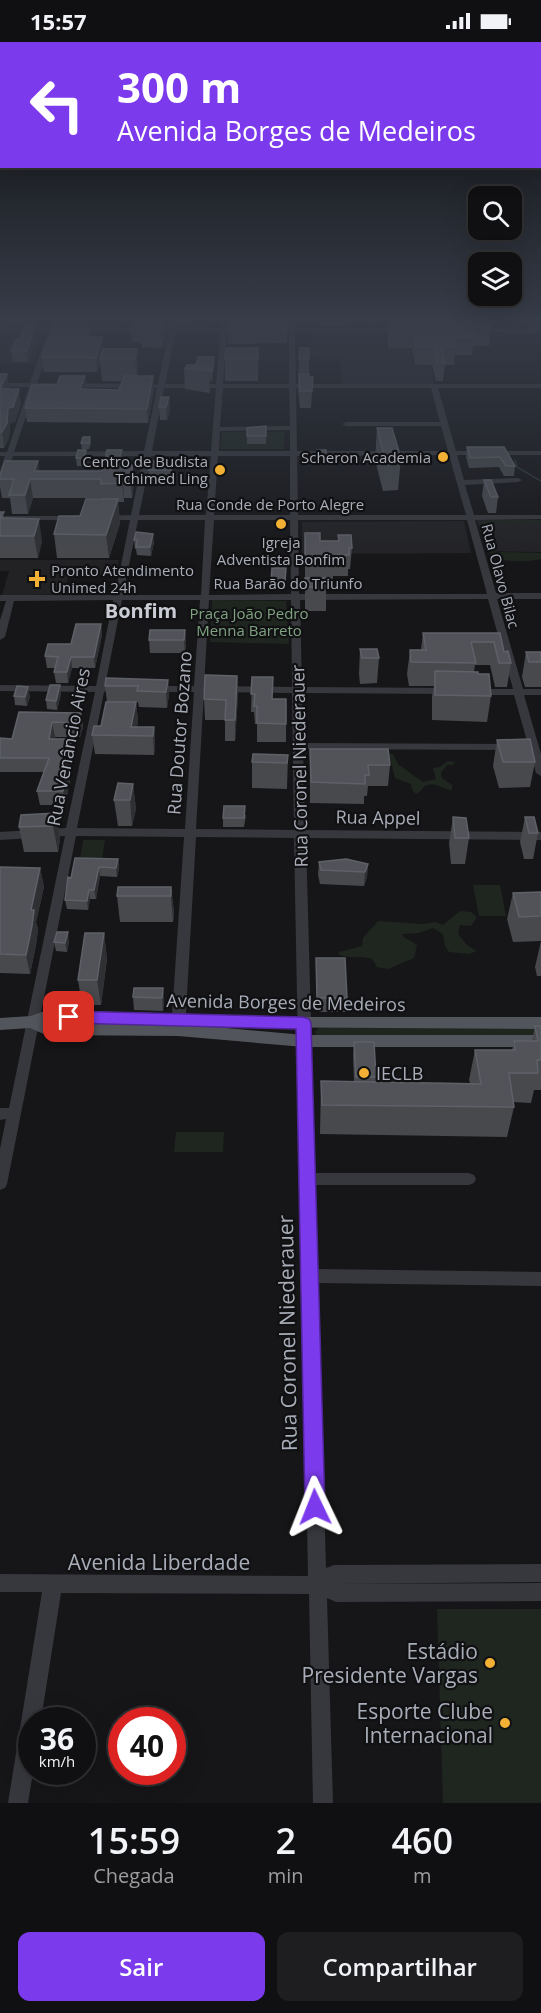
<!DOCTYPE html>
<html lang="pt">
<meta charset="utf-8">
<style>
:root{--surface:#101012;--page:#1e1e20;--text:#f1f3f6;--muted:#9c9d9f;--line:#303032;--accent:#7c3aed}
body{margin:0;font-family:"Open Sans",sans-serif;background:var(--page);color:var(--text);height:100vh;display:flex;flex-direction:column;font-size:22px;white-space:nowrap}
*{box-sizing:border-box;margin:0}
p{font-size:20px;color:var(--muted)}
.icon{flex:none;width:33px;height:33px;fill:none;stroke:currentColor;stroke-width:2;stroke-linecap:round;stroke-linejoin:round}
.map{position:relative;height:1761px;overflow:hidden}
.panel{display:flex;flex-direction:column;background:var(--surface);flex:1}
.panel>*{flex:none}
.guide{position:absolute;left:0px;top:0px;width:542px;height:126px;box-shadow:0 6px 24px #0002,0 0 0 2px var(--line);background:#7c3aed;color:#fff;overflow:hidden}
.fabs{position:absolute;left:468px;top:144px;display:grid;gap:12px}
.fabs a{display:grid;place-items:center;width:54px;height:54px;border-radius:12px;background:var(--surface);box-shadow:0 6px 24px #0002,0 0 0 2px var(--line);font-size:30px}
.speed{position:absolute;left:18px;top:1665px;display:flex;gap:12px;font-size:30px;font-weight:700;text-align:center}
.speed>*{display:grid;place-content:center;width:78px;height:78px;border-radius:50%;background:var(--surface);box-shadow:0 6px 24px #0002,0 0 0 2px var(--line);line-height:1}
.speed small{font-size:15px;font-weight:400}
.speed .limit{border:9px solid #d22;background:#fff;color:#111}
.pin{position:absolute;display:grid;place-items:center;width:51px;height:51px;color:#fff;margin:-26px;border-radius:12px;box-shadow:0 3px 9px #0006}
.me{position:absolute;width:66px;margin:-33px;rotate:358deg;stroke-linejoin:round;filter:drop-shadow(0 0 4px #0008)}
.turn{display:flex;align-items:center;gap:21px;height:126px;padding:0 18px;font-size:27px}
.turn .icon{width:78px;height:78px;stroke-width:2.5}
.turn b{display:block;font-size:42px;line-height:51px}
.eta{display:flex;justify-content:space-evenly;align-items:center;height:102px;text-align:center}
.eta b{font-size:36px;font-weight:600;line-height:42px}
.button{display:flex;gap:12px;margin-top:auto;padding:12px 18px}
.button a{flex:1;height:69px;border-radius:12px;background:var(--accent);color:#fff;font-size:24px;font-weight:600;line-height:69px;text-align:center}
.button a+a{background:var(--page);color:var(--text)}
.status{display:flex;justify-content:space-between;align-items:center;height:42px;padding:0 30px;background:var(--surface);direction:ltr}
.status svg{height:16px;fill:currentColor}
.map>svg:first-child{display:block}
.built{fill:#222225}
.green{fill:#1e261f}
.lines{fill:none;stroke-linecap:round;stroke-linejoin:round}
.stream{stroke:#2c353c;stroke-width:1.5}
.minor{fill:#37383d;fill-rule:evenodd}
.major{fill:#53555c;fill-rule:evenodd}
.wall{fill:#47494d}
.shaded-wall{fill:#2f3033}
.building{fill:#525359;stroke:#5f6168;stroke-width:1.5}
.route{fill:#7c3aed;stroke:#51269a;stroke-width:1.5}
.poi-dot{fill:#f2b134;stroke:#111113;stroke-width:2}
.labels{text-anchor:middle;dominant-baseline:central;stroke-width:4.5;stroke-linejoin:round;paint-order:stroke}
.far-poi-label{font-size:15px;fill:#a8adb8;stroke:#111113;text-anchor:end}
.far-street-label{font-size:15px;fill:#a8adb8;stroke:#111113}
.far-park-label{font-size:15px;fill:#7fa381;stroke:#111113}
.street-label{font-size:18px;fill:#a8adb8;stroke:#111113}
.poi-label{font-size:18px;fill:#a8adb8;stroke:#111113;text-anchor:start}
.far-district-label{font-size:20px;font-weight:bold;fill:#c9ccd4;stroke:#111113}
.near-street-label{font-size:21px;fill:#a8adb8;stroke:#111113}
.near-poi-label{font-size:21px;fill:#a8adb8;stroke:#111113;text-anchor:end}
</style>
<div class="status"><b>15:57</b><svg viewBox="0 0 49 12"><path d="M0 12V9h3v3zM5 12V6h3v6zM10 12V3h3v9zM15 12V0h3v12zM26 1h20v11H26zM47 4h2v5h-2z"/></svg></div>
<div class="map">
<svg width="541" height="1761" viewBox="0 0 541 1761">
<rect width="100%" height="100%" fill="#161618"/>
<!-- built -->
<path class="built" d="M0 290H45L34 321H0Z
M316 291H383L386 307H409L413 324H431L434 342H342L340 316 311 315 313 294Z
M477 478H541V510L487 509Z
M464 479 471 511 302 512V480Z
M0 518H119L116 532 68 534 64 552 30 553H2L9 529H0Z"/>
<!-- green -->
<path class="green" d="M222 390H285L284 407H220Z
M541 478V480H529V482L488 481 497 510 541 511V517C525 520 503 522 490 511L481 479Z
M212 558 286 559 289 602 210 600Z
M389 712H393L398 722 423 740 436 737 433 726 440 725 448 719 455 720 453 723H447L441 731 442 736 452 743V748C443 748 436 740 428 743 421 745 423 749 416 752L412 748 411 742 395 736Z
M83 798H105L101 824H79Z
M473 843H500L506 874H479Z
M460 869 471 870 477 875 471 884 460 883 458 892 467 903 477 909 469 912 449 910 445 904 443 892 433 886 419 891 402 892 404 895 417 903 414 916 388 927 377 925 372 917C361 913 350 918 338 912L339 910 362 904 363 896 378 879 423 882 436 880 443 883Z
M319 986H541V994H316L315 989Z
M176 1090H224L223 1110H174Z
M437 1567H541V1761H443Z"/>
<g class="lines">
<!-- stream -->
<path class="stream" d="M515 418 517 425 541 439"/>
<!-- minor -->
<path class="minor" d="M53 276H59L56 285 146 286 149 288 146 290 55 289 37 341 137 342 140 344 137 346 36 345 14 410 144 409 157 346 151 344 158 342 169 289 163 287 170 285 172 276H178L176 285 221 286 222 276H228L227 286 236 288 227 290 223 342H289V290L283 288 289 286V276H295V286H401L404 288 401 290H295L296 342H541V346H438L456 409H541V413H457L464 438 518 436 522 438 518 440 465 443 474 473H541V477L475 478 496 551H541V557H497L523 647H541V653H524L541 712V734L536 731 514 653H476L471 650 476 647H513L488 557 300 558 302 645 450 646 455 649 450 652 302 651 303 701 512 702 517 705 512 708 303 707 305 788 541 790V798L306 796 315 1131H469L474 1133 476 1137 474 1141 469 1143H315L317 1227 541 1230V1244L318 1241 326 1526 334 1523 541 1522V1540L336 1542 541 1541V1559L336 1560 327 1556 333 1761H313L309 1552 61 1551 41 1678H32V1730H33L28 1761H8L42 1550H0V1532L308 1534 294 796 196 795 185 988 183 992H173L171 988 184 795 76 794 7 1142 5 1146 0 1148V1107L6 1077 0 1078V1066H9L65 794 0 798V790L66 786 95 650 0 649V643L96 644 113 558 14 559 5 595 0 598V578L6 559H0V553H115L130 478H104L100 476 104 474 131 473 143 414H13L4 440 0 442V429L5 414H0V410H7L29 345H0V341H30L48 289H0V285H50ZM176 289 221 290 216 342H165ZM164 346H216L211 409H152ZM223 346H289L290 384 220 385ZM296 346H431L440 380H346L342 382 346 384H441L448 409H297ZM290 388V409H219L220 389ZM449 413 466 473H298L297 414ZM151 414H211L206 473H139ZM218 414H290V473H214ZM138 478H205L201 553H123ZM214 478H290L291 552 209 553ZM298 478H467L487 552H299ZM122 558H200L194 644H152L147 647 152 650H194L185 787 77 786 104 650 110 647 105 644ZM209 558H291L292 645 204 644ZM204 650 292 651 294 788 196 787Z
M516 276H524L541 287V291H475L472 289 475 287H531Z
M0 474H75L79 476 75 478H0Z"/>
<!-- major -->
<path class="major" d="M47 968 303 975H541V987L215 985 304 993H541V1005H304L178 994 46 993 30 986 0 988V976L31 974Z"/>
</g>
<!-- wall -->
<path class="wall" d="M0 276H24L22 283 0 284Z
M59 276H70L68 283H59Z
M165 276 166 292 163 306 142 305 141 300H132L130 281Z
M178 276H193V284H179Z
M229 276H287V301L228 302V289Z
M318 276H350V284H318Z
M366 276H375V284H370Z
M388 276H492L489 304H473L472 313H455L454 323H445L443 339H436L432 323H415L412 306H388L387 293Z
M37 291 28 320H13L11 309 20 297Z
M91 295 103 307H137L138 328V334L154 347 148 381 27 380 25 366 86 347 119 348 122 339H102L100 320 97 330H44L42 315Z
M258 306V339H225V317Z
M309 306V335H313L311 366H300L298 348 299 317Z
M214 324 212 339H210V351L185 347 184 326Z
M0 332 21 362 15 380 10 381 9 396 4 406H0Z
M169 355 170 368 167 378H160L159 365Z
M266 384V402H247V394Z
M377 386 401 416 398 448 383 449 375 418Z
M90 395 91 401 89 407H82L81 401Z
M467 405H504L515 424 514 434H504L499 425 469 426 466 415Z
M317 408H326V421H317Z
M76 416H87L85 424H77Z
M123 416 121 423 134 441 132 456H124V460H118L120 481 109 516H57L54 492 80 474 102 457V456H33L28 472H12L10 456H2L0 445V433L39 429H102L105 422V418Z
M173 427 171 436H149L148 428Z
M484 438 498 455 496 471H488L482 454Z
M0 470 5 476 42 499 38 516H0Z
M305 491 320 499H338V493L352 506 350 527H348V534H333V539H326V569H305Z
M134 498 154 500 151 514 137 513 136 507H135Z
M286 526 285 547H271V539Z
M101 582 102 593 95 626H72L68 641H56L54 630 55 626H47L45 614 71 602Z
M185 588 186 601 185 611H150L149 598Z
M423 591H500L504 610 511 621 507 645H495L490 623H475L474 630 478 632 491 654 487 680 432 678V654L434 644H409L407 632 410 608H421Z
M360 607 379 616 377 641 360 642 359 632Z
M526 610H541V645H525L522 635Z
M237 634 238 654 235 699H225V678H205L204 657Z
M252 635 273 657H286V700H257V682H255L254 670H251Z
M168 638 169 653 167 666 139 665 138 660H108H136L138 679 137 685H154L155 704 154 713 95 712 92 693 101 684 107 660 105 644Z
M60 643 61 652 57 668 47 667 46 658Z
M14 654H30L27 664 15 663Z
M19 670 81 671 83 685 80 695H55L54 697 73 711 69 730 70 739 65 763H40L37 749 44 730H0V696L12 697Z
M497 698 535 720 530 745 499 746 493 724Z
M310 707 390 723 388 744H368L367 754H364V762L310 761Z
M288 713 287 747 252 746V720Z
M133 742 136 767 132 784H118L114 758Z
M56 771 60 797 58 810H24L19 785Z
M246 773 244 785H223V776Z
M453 775 469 796 465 822H451L449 801Z
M525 775 538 791 533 817H524L520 800Z
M118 817 119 826 117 835 100 834 96 857H90L88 868 67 867 65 858 71 836Z
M319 820 368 822 367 835 364 844 320 842 318 833Z
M0 825 40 826 44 845 36 880 38 887 36 903 30 932 0 931Z
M171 845 174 871 173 880H120L117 854Z
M541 850V934H537L535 925 541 899 513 900 507 877 513 851Z
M104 891 107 917 101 963H82L78 938Z
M69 899 67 910 56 909 54 900Z
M316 916 347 956 346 970H317Z
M163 946 164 959 163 969 134 968 133 955Z
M535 984H541V1048H534L531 1061 513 1060 514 1065 507 1095 320 1092 321 1039 354 1040 353 1014 354 1000 376 1035V1040L470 1041 469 1038 475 1008H512L514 999H532Z"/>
<!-- shaded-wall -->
<path class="shaded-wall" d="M164 276H165L166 292 163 306 162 287Z
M36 280 37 291 28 320 27 309Z
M90 286 92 300 87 295Z
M102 295 103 310 100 317V320L97 330 96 316Z
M137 307 138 328 137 339 135 317Z
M214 315V324L212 339V330Z
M210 326V351L209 329Z
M7 332 10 347H0Z
M85 334 86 347H80Z
M153 334 154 347 148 381 147 367Z
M19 347 21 362 15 380 10 381 9 396 4 406 2 390 8 366Z
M169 355 170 368 167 378 166 365Z
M86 408 87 416 85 424 84 416Z
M122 408 123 416 120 426 119 418Z
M38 419 40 437 34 429Z
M172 419 173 427 171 436V428Z
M133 423 134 441 132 456 130 437Z
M30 437 33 456 28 472 25 453Z
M123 437 124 456V460L122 441Z
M118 457 120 481 109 516 106 493Z
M39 477 42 499 38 516 34 494Z
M153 492 154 500 151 514 150 505Z
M101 582 102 593 95 626 94 615Z
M185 588 186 601 185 611 184 598Z
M71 615 72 626 68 641 67 630Z
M237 634 238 654 235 699V678Z
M168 638 169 653 167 666 166 650Z
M60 643 61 652 57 668 56 659Z
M28 645 30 654 27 664 25 655Z
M136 660 138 679 135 693 131 685Z
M81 671 83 685 80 695 78 681Z
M52 680 55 695 51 711 49 697Z
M154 685 155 704 154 713 153 694Z
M71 697 73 711 69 730 70 739 65 763 63 749 65 725Z
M133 742 136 767 132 784 130 758Z
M56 771 60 797 58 810 53 784Z
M118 817 119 826 117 835 116 826Z
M368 822 367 835 364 844 365 830Z
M99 825 100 834 96 857 94 848Z
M40 826 44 845 36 880 38 887 36 903 30 932 26 913 31 868Z
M171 845 174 871 173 880 171 854Z
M89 848 90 857 88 868 87 859Z
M68 890 69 899 67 910 65 901Z
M104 891 107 917 101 963 97 938Z
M163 946 164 959 163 969 162 956Z"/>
<!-- building -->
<path class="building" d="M132 276H164L162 287H140L142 281H130Z
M388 276H489L491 286H472L474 295H454L456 305 441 304 445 321H437L434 305H416L413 288H390Z
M229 279H287V288L228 289Z
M26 280H36L27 309H11L16 297H20Z
M52 286H90L87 295H102L96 316 42 315Z
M226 306H258V317H225Z
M300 306H309V317H299Z
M103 307H137L135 317H100Z
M198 315H214L212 330H210V326H186L187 323H196Z
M184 326H210L209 329Z
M0 332H7L0 347Z
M299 332H309V335H313L312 349H300Z
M60 334H85L80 347 119 348 124 334H153L147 367 25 366 32 343H57Z
M0 347H19L13 365 8 366 7 381 2 390H0Z
M161 355H169L166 365H159Z
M266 384V394H247V386Z
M377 386H392L401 416 385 417Z
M83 395H90L89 401H81Z
M467 405H504L515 424H506L500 415 470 416Z
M78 408H86L84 416H76Z
M107 408H122L119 418H105Z
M317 408H326V413H317Z
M5 419H38L34 429H102L104 422 133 423 130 437H123L122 441 101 442V437H30L25 453H9L14 437H0V433Z
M150 419H172L171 428H148Z
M484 438H491L498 455H491Z
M86 457H118L106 493 54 492 59 474H80Z
M0 470H4L1 476 39 477 34 494H0Z
M136 490 153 492 150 505H136L137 498H134Z
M305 491H320V499H339L338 493H351L352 506H349V513H334V518H305Z
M272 526H286L285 539H271Z
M305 536H326L327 545H305Z
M76 582H101L94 615H71L67 630H54L58 615 45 614 48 602H71Z
M150 588H185L184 598H149Z
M423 591H500L504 610 508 609 511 621H499L494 600H471L476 621 411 620 410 608H426Z
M360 607H377L379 616H362Z
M526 610H541V620H529Z
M435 629 478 630V632H489L491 654 435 653Z
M205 633 237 634 235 678H225L226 658 204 657Z
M252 635H273L272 657H286V682L257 681V664H254L255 652H251Z
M106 636 168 638 166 650 137 649 138 644H105Z
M50 643H60L56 659 46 658Z
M17 644 28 645 25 655 14 654Z
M106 660H136L131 685H154L153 694 92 693 94 684H101Z
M19 670 81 671 78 681 52 680 49 697H71L65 725H68L63 749H37L49 716H0V696L12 697Z
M530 697 535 720H503L497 698Z
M310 707H388L390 723H368L369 733H365V742L311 740Z
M253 712 288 713 287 721 252 720Z
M118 741 133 742 130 758H114Z
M224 764H245L244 776H223Z
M56 771 53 784 19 785 21 773Z
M453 775 466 776 469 796H455Z
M525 775H534L538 791H529Z
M75 816 118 817 116 826 99 825 94 848H89L87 859 65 858 68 835 71 836Z
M346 817 368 822 365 830 321 828 319 820Z
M0 825 40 826 31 868H34L32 884 26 913 0 912Z
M118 845H171V854H117Z
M541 850V874L519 875 513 851Z
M57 890H68L65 901 54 900Z
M85 891H104L97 938H78Z
M316 916H345L347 956H317Z
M134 946H163L162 956 133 955Z
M535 984H541V1018H537L538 1031H509L514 1065 322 1063 321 1039 481 1042 475 1008H515L514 999H538Z
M354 1000H374L376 1035H356Z"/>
<!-- sky -->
<linearGradient id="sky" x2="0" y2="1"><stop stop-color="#0c0c0d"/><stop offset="0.53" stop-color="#363c48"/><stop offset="1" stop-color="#363c48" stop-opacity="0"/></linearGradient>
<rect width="541" height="523" fill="url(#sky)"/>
<!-- route -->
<path class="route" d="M69 969 303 975 309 977 311 981 325 1465 323 1472 315 1475 308 1472 305 1465 296 987 69 981 64 979 61 975 64 971Z"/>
<!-- markers -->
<g class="poi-dot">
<circle cx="443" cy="415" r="6"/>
<circle cx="220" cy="428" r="6"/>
<circle cx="281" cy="482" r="6"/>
<path d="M34 528h6v6h6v6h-6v6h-6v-6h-6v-6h6z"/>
<circle cx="364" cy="1031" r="6"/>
<circle cx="490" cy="1621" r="6"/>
<circle cx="505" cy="1681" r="6"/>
</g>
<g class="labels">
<!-- far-poi labels -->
<g class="far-poi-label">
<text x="431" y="415">Scheron Academia</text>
<text x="208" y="419">Centro de Budista<tspan x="208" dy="17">Tchimed Ling</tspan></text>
<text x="281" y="500" text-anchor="middle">Igreja<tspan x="281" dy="17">Adventista Bonfim</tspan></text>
<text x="51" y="528" text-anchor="start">Pronto Atendimento<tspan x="51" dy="17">Unimed 24h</tspan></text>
</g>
<!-- far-street labels -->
<g class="far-street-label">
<text x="270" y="462">Rua Conde de Porto Alegre</text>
<text transform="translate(501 534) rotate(75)">Rua Olavo Bilac</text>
<text x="288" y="541">Rua Barão do Triunfo</text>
</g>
<!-- far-park labels -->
<g class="far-park-label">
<text x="249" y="571">Praça João Pedro<tspan x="249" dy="17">Menna Barreto</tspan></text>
</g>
<!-- street labels -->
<g class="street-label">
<text transform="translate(179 691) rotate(-86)">Rua Doutor Bozano</text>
<text transform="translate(68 705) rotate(-79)">Rua Venâncio Aires</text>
<text transform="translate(299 724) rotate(-91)">Rua Coronel Niederauer</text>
<text transform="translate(378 775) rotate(1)">Rua Appel</text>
<text transform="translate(286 960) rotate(1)">Avenida Borges de Medeiros</text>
</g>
<!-- poi labels -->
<g class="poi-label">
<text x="376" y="1031">IECLB</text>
</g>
<!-- far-district labels -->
<g class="far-district-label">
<text x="141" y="568">Bonfim</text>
</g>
<!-- near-street labels -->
<g class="near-street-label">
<text transform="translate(287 1291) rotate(-91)">Rua Coronel Niederauer</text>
<text x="159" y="1520">Avenida Liberdade</text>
</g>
<!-- near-poi labels -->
<g class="near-poi-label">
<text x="478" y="1609">Estádio<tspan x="478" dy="24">Presidente Vargas</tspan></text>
<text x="493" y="1669">Esporte Clube<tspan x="493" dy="24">Internacional</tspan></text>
</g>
</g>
</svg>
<div class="fabs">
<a><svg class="icon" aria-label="search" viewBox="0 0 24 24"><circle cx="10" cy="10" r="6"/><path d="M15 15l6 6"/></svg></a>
<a><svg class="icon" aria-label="layers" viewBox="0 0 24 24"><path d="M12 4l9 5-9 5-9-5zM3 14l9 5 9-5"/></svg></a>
</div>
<div class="speed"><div>36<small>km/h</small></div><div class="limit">40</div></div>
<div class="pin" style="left:69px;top:975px;background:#d93025"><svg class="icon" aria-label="arrive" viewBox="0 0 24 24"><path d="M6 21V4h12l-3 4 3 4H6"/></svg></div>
<svg class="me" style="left:315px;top:1465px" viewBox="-20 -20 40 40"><path d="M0-17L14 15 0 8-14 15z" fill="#7c3aed" stroke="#fff" stroke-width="4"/></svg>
<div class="guide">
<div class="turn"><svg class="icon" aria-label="left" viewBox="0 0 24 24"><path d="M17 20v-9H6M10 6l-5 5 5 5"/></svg><div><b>300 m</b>Avenida Borges de Medeiros</div></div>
</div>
</div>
<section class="panel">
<div class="eta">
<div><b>15:59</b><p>Chegada</p></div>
<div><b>2</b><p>min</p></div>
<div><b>460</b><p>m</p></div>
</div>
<div class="button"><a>Sair</a><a>Compartilhar</a></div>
</section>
